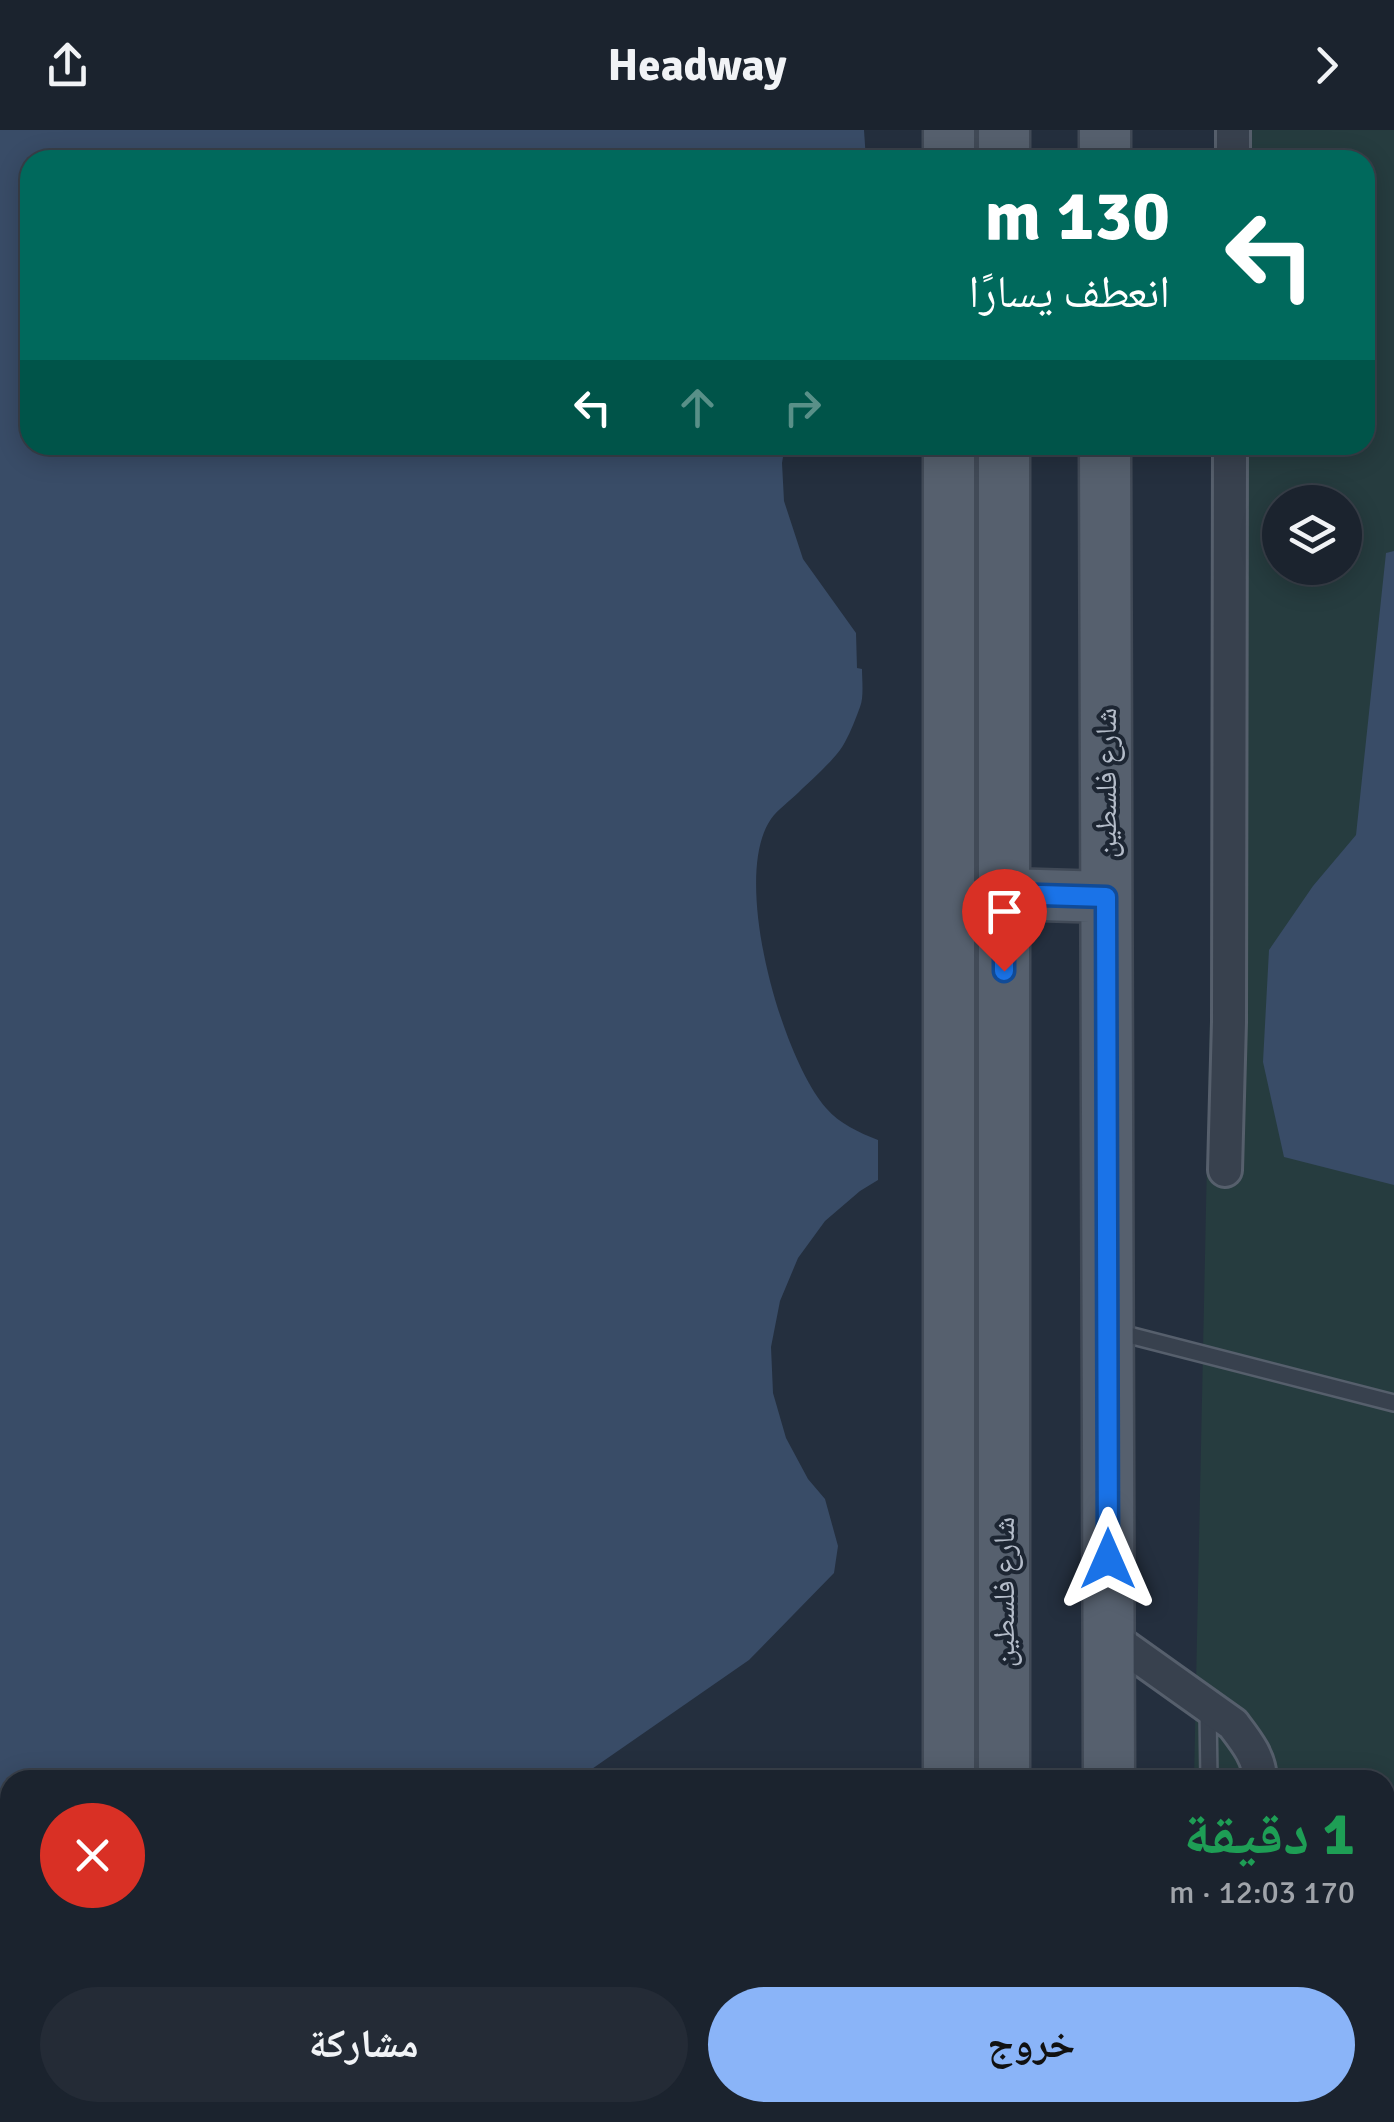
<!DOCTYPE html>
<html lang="ar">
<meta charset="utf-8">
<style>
:root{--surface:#1b232e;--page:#242b36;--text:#f1f3f6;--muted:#a0a4aa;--line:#39404a;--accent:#8ab4f8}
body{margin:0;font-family:Signika,"Noto Naskh Arabic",sans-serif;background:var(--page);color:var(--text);direction:rtl;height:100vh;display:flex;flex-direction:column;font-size:38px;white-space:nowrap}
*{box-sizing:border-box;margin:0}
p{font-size:32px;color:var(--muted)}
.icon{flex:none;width:55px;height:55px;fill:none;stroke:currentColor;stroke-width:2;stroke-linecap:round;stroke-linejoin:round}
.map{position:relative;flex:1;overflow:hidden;direction:ltr}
.panel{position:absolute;left:0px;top:1640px;width:1395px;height:352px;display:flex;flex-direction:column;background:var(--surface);border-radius:30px 30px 0 0;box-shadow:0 5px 25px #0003,0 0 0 2px var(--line);direction:rtl}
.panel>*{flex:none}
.top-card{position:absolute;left:20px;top:20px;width:1355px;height:305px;border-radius:30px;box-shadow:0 5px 25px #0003,0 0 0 2px var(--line);direction:rtl;background:#00695c;color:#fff;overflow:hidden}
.controls{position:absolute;left:1262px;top:355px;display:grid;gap:20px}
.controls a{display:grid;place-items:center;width:100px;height:100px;border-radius:50%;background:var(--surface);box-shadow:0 5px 25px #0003,0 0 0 2px var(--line);font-size:50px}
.pin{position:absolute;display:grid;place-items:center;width:85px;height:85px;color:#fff;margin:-102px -42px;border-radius:50% 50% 50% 0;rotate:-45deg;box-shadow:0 0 10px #0007}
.pin .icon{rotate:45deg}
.me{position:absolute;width:110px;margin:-55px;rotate:0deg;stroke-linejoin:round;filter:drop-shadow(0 0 8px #0008)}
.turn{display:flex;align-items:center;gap:35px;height:210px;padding:0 40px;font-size:45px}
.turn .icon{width:130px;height:130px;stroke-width:2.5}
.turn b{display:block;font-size:70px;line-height:85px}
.lanes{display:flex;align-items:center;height:95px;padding:0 40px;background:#0003;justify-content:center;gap:50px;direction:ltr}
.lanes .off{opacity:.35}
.round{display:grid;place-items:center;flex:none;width:105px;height:105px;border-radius:52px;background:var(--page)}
.head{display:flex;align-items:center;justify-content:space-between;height:170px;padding:0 40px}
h1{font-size:60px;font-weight:700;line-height:75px;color:#1e9e55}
.button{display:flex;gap:20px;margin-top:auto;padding:20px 40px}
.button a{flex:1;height:115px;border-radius:60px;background:var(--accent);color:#111;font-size:40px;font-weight:700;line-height:115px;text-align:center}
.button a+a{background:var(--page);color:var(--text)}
header{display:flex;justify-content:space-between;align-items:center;height:130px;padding:0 40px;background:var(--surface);font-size:45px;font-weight:700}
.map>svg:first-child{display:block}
.green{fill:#263c3f;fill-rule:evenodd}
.water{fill:#394c67}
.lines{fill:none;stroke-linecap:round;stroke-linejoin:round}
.service-casing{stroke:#565f6c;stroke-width:20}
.minor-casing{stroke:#565f6c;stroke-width:38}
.primary-casing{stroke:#414a57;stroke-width:55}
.path{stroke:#44595c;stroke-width:6;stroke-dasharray:8 8;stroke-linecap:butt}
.service{stroke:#38414e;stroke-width:15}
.minor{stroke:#38414e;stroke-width:32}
.primary{stroke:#56606e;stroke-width:50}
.route-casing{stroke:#114b97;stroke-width:25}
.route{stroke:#1a73e8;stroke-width:18}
.labels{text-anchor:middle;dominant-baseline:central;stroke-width:8;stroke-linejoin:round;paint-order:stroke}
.street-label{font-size:30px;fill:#b4bcc9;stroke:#1d2633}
</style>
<header><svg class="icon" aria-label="forward" viewBox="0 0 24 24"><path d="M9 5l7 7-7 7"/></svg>Headway<svg class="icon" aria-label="share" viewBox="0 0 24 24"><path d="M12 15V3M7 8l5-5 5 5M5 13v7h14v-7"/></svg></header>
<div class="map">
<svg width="1394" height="1992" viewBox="0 0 1394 1992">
<rect width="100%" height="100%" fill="#242f3e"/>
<!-- green -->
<path class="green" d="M1229 0H1394V1992H1187V1982H1385V1650H1194L1222 315H1365V30H1228ZM1280 372H1345V438H1280Z
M62 1983H194L193 1992H148L139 1984C115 1992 89 1990 62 1983Z
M331 1983H406L417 1992H335Z"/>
<!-- water -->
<path class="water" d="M0 0H864L866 30H30V315H785L782 333 784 371 803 429 856 503 857 538 862 539C862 550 864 567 860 577 856 588 851 601 845 612 837 628 812 649 799 662 790 671 778 679 771 689 730 748 782 928 826 978 840 994 858 1002 878 1010V1050L860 1061 825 1091 798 1128 780 1171 771 1217 773 1263 786 1308 808 1349 825 1369 838 1416 834 1443 749 1530 576 1650H10V1912L0 1911Z
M1394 421V1055L1284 1027 1263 932 1269 820 1313 756 1356 705 1386 423Z"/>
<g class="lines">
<!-- service casing -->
<g class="service-casing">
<path id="service" d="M1117 1202 1394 1273
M1208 1579 1209 1650
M1156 1992 1172 1982"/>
</g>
<!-- minor casing -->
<g class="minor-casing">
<path id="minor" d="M1233 30V0
M1225 1040 1229 892 1230 315
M1108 1505 1233 1594C1246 1611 1260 1628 1260 1650
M1385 1955 1394 1956"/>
</g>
<!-- primary casing -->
<g class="primary-casing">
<path id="primary" d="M949 0V30
M1105 0V30
M1004 30V0
M949 315V1650
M1004 315V1650
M1105 315 1109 1650
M1004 764 1106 767
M949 1982V1992
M1004 1982V1992
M1112 1982V1992"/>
</g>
<!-- path -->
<path class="path" d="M323 1982 330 1992
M438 1982 442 1992
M238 1992 256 1982"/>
<!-- service -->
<use href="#service" class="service"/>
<!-- minor -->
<use href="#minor" class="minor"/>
<!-- primary -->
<use href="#primary" class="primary"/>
</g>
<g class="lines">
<!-- route casing -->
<g class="route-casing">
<path id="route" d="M1004 841V764L1106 767 1108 1429"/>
</g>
<!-- route -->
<use href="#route" class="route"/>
</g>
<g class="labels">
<!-- street labels -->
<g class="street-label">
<text transform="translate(1106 653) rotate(-90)">شارع فلسطين</text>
<text transform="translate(1004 1462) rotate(-90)">شارع فلسطين</text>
</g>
</g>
</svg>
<div class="controls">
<a><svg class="icon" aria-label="layers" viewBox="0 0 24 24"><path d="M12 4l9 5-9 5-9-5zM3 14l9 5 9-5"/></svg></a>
</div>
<div class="pin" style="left:1004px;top:841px;background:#d93025"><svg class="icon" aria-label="arrive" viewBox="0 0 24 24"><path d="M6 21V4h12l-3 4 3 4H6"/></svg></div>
<svg class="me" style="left:1108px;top:1429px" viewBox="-20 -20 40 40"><path d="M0-17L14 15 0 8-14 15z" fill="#1a73e8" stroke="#fff" stroke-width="4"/></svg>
<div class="top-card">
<div class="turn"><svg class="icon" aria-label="left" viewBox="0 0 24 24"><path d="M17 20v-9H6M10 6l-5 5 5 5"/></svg><div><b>130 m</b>انعطف يسارًا</div></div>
<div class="lanes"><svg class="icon" aria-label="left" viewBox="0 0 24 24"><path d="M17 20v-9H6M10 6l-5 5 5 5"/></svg><svg class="icon off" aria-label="ahead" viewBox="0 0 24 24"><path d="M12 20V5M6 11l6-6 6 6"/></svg><svg class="icon off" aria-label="right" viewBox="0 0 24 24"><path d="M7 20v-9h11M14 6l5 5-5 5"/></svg></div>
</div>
<section class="panel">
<div class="head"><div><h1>1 دقيقة</h1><p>170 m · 12:03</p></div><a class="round" style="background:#d93025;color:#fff"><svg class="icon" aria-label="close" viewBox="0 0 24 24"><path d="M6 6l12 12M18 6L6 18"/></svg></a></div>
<div class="button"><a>خروج</a><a>مشاركة</a></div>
</section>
</div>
